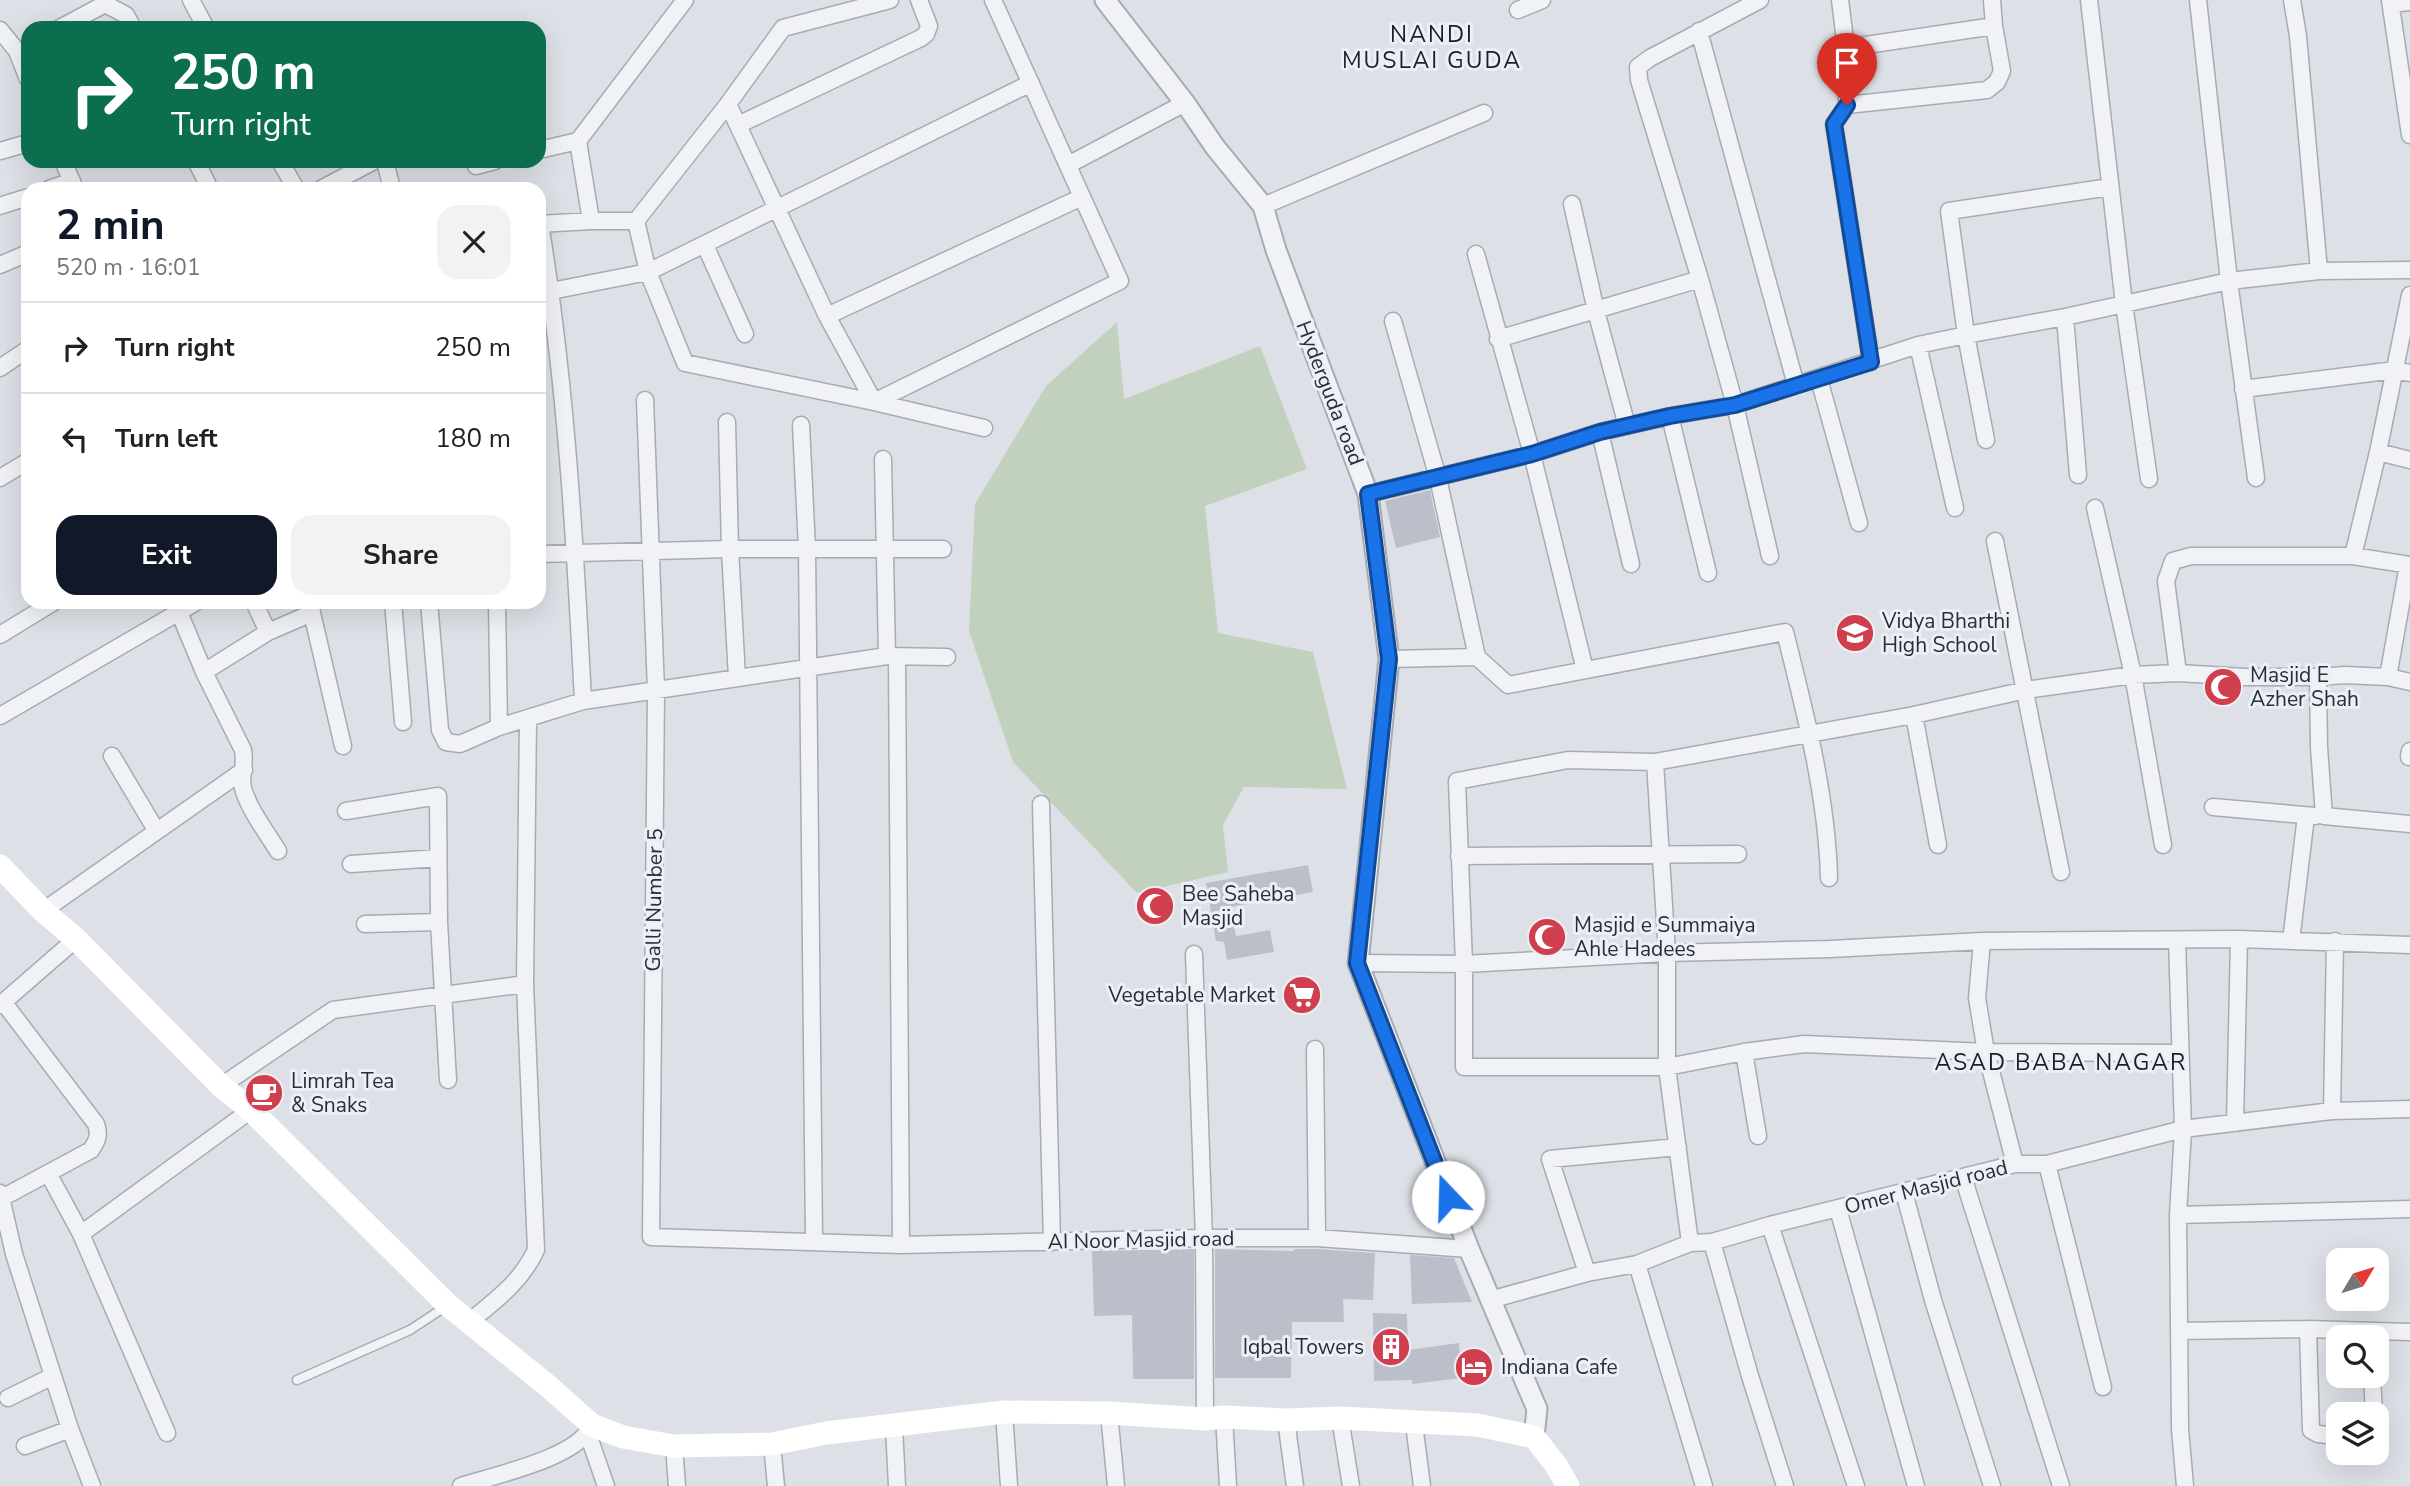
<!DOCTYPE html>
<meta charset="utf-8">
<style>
:root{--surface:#fff;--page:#f2f2f2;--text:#222;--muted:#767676;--line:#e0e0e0;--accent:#111827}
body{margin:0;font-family:"Nunito Sans",sans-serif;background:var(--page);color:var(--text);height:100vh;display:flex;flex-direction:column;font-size:26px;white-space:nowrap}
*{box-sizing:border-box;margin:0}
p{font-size:23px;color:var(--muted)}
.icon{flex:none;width:38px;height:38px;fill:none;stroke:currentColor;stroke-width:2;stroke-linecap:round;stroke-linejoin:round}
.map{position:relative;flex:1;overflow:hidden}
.drawer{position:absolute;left:21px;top:182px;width:525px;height:427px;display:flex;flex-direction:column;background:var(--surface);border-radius:21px;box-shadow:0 7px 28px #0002}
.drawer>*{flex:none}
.top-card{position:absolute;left:21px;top:21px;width:525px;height:147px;border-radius:21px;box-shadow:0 7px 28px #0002;background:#0b6e4f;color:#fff;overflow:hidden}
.needle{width:46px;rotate:52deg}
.tools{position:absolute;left:2326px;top:1248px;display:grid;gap:14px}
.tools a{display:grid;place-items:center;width:63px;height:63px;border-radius:14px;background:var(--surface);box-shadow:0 7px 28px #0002;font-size:35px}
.pin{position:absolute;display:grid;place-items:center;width:60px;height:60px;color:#fff;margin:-72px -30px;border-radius:50% 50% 50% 0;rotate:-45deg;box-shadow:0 0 7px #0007}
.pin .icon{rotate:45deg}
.me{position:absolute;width:77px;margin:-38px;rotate:339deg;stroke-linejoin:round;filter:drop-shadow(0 0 5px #0008)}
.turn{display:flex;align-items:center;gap:24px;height:147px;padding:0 35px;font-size:32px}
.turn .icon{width:91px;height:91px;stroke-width:2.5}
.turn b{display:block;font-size:49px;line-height:60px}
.round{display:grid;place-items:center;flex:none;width:74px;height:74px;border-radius:21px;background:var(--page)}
.head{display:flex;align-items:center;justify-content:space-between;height:119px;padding:0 35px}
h1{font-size:42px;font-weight:700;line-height:52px;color:var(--accent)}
.action{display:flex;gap:14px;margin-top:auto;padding:14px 35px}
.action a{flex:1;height:80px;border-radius:21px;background:var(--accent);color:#fff;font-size:28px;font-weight:700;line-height:80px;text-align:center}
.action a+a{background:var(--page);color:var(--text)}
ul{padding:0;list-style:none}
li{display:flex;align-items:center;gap:21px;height:91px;padding:0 35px;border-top:2px solid var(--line)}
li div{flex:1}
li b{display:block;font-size:26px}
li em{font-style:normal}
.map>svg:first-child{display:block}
.green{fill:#c2d1be}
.building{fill:#babfca}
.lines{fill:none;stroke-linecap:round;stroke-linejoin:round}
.service-casing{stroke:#a6abb4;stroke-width:11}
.minor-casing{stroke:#a6abb4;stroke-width:19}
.tertiary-casing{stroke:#a6abb4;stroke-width:23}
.service{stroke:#f0f2f6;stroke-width:8}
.minor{stroke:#f0f2f6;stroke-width:16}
.tertiary{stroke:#f0f2f6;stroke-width:19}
.secondary{stroke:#fff;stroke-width:23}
.route-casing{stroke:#114b97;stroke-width:18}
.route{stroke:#1a73e8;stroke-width:12}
.labels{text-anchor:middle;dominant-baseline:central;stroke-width:6;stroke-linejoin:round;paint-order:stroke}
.street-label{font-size:21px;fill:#262e3e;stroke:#ecf0f5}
.poi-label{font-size:21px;fill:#262e3e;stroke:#ecf0f5;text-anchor:start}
.neighbourhood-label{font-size:23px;letter-spacing:2px;fill:#191f2f;stroke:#ecf0f5}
</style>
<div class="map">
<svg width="2410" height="1486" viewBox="0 0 2410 1486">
<rect width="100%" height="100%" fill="#dde1e7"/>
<!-- green -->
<path class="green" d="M1117 322 1124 399 1260 346 1307 469 1205 506 1218 633 1313 652 1347 789 1244 787 1223 825 1228 872 1137 893 1013 762 969 631 975 504 1046 386Z"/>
<!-- building -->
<path class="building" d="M1430 490 1440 537 1396 548 1385 501Z
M1308 865 1313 892 1230 907 1236 936 1270 930 1274 952 1227 960 1224 942 1216 941 1206 883Z
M1194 1249V1379H1133L1132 1315 1094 1316 1092 1251Z
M1215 1249 1294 1251V1249H1317L1375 1253 1373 1300 1343 1299 1344 1322H1292L1291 1378H1215Z
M1410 1255 1454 1258 1472 1302 1412 1304Z
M1373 1313 1407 1314 1408 1350 1459 1343 1460 1359 1484 1355 1487 1375 1412 1384V1380L1374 1381Z"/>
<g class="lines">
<!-- service casing -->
<g class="service-casing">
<path id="service" d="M297 1380 410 1330 445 1307"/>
</g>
<!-- minor casing -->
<g class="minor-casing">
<path id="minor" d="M191 0 206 28
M1760 0 1650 58 1638 67 1639 80 1700 279 1735 405 1770 556
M1840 0 1846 48 1847 105 1834 124 1871 362
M2089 0 2124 304 2149 479
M2198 0 2229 281 2256 478
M2292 0 2298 36 2319 271
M2390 0 2410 135
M2391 4 2410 2
M1518 10 1542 0
M60 28 105 4 126 15 133 28
M0 30 17 51 28 79
M1699 31 1796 385
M1846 48 1994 26
M728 104 827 316 874 402 1120 281 993 0
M1847 105 1987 90 1997 82 2002 71 1994 26 1992 0
M738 125 921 38 926 34 929 26 919 0
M578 141 591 221
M539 150 578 141 685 0
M0 151 28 143
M63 161 75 189
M196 161 210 189
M280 161 296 189
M385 161 392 189
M1068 165 1185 103
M476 166 495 161
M49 189 72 181
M321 189 374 161
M1572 204 1596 311 1627 426
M0 206 28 197
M1263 206 1484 113
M636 221 648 272 685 363 874 402 984 428
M539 224 591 221H636L728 104 783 28 890 0
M540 224C566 381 575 542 583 701
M705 245 745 334
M1476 254 1532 454 1585 670
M0 265 28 253
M551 291 648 272 1031 83
M827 316 1082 197
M2065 317 2078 475
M1393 321 1438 478 1477 657
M1498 339 1700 279
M1918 345 1955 508
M0 368 28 349
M1819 379 1859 523
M2243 389 2395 370 2410 373
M645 400 656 690 651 1237 901 1245 1204 1238H1317L1469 1249
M1670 416 1708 573
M727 422 730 549 737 678
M801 425 807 549 814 1242
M1600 432 1631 564
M1986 440 1966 335 1949 211 2110 187
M2378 452 2410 460
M883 459 887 656
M0 478 28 461
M1368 494 1532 454 1600 432 1670 416 1735 405 1918 345 1966 335 2065 317 2229 281 2319 271 2410 270
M2095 508 2133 675 2163 845
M1995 541 2061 872
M539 554 730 549H943
M2353 556 2378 452 2410 295
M254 602 268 632
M393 602 403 722
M429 602 440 730 446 742 460 744 499 727 583 701 887 656 947 657
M497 602 499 727
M179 612 196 602
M312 613 343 746
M0 635 54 602
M897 657 901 1245
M1389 659 1477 657 1508 685 1785 632C1805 712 1827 796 1829 878
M204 672 268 632 312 613 311 605
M2178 673 2166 581 2173 561 2191 556H2353L2410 565
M2318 677 2319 747 2324 816 2410 824
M2388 677 2408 565
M1914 715 1938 845
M0 716 179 612 204 672 243 750C246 763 240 776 243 788 248 808 267 833 278 851
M112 756 156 830
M2409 757 2410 751
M1655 762 1667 953V1067L1690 1243
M1041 804 1052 1242
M2213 807 2315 816
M346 811 438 796 439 922 448 1080
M1459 856 1738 854
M351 864 438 858
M43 911 244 770
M365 924 439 922
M2177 940 2183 1129 2178 1215 2180 1429 2185 1486
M1982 941 1977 998 1986 1052 2015 1164
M2291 941 2306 816
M1194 954 1204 1238 1205 1419
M1358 963 1464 964 1667 953 1830 949 1982 941 2239 939 2410 945
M0 1005 76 939
M1315 1049 1317 1238
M1744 1052 1758 1136
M2180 1053 1986 1052 1804 1044 1744 1052 1667 1067H1464V964L1457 781 1568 760 1655 762 1914 715 2026 690 2133 675 2178 673 2245 677H2318L2345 675 2388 677 2410 682
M221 1086 333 1010 525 984
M2332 1111 2335 941
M2235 1123 2239 939
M2047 1164 2103 1387
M48 1173 81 1234 167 1433
M1963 1177 2061 1486
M1904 1192 1933 1300 1992 1486
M0 1193 14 1254 70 1429 92 1486
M2 1198 91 1150C97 1141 100 1135 96 1124L4 1003
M1838 1209 1916 1486
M2178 1215 2410 1209
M1770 1225 1856 1486
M81 1234 251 1110
M1712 1242 1750 1376 1785 1486
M1637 1264 1704 1486
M1587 1273 1550 1159 1678 1147
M1490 1300 1587 1273 1637 1264 1690 1243 1712 1242 1770 1225 2015 1164H2047L2183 1129 2332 1111 2410 1109
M469 1322C496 1300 521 1282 536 1250L525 984 528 718
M2308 1329 2311 1430 2318 1434 2338 1436
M2179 1331 2308 1329 2410 1332
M2372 1376 2374 1414
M8 1398 53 1376
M1004 1412 1009 1486
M1109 1413 1116 1486
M1224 1417 1228 1486
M1340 1418 1351 1486
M1286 1420 1295 1486
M1414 1424 1422 1486
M894 1426 897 1486
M588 1434 606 1486
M772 1444 776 1486
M25 1446 70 1429
M674 1446 677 1486
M461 1486C495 1475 578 1458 592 1425"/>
</g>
<!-- tertiary casing -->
<g class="tertiary-casing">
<path id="tertiary" d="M1105 0 1185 103 1215 147 1263 206 1276 250 1368 494 1389 659 1358 963 1469 1249 1537 1409 1534 1437"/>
</g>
<!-- service -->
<use href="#service" class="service"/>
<!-- minor -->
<use href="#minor" class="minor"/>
<!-- tertiary -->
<use href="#tertiary" class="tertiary"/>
<!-- secondary -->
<path class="secondary" d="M0 866 43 911 76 939 221 1086 251 1110 448 1305 548 1386 592 1425 623 1437 674 1446 772 1444 826 1433 1004 1412 1109 1413 1205 1419 1224 1417 1286 1420 1340 1418 1477 1425 1534 1437 1556 1465 1568 1486"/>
</g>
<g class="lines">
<!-- route casing -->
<g class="route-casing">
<path id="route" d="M1448 1197 1357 963 1389 659 1368 494 1532 454 1600 432 1670 416 1735 405 1871 362 1834 124 1847 105"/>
</g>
<!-- route -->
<use href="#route" class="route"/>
</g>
<!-- icons -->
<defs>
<g id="school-disc" transform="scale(2.0125)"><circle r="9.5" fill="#d03f4d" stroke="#ecf0f5"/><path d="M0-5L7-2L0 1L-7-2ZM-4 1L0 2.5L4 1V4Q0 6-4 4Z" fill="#fff"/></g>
<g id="mosque-disc" transform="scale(2.0125)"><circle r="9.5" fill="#d03f4d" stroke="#ecf0f5"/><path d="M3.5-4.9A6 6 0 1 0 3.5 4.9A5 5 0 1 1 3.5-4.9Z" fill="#fff"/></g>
<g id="supermarket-disc" transform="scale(2.0125)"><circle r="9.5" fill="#d03f4d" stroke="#ecf0f5"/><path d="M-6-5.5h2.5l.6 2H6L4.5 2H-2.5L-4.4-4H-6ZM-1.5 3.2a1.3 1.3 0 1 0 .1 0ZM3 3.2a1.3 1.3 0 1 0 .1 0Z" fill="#fff"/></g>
<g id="cafe-disc" transform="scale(2.0125)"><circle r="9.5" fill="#d03f4d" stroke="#ecf0f5"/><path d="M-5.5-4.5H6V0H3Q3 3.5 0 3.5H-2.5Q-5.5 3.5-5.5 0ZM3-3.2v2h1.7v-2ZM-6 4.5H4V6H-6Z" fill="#fff"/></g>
<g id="building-disc" transform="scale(2.0125)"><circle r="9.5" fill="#d03f4d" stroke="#ecf0f5"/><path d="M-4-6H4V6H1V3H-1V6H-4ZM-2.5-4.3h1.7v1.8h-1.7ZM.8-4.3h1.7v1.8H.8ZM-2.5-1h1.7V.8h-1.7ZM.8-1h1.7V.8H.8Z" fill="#fff"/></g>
<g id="hotel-disc" transform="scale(2.0125)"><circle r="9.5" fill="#d03f4d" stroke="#ecf0f5"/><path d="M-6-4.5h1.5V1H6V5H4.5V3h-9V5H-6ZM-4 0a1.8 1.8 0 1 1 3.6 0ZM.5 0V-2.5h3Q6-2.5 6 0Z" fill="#fff"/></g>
</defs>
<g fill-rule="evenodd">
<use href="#school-disc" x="1855" y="633"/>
<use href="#mosque-disc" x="2223" y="687"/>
<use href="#mosque-disc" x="1155" y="906"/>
<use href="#mosque-disc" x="1547" y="937"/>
<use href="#supermarket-disc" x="1302" y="995"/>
<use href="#cafe-disc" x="264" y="1093"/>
<use href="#building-disc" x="1391" y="1347"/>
<use href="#hotel-disc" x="1474" y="1367"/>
</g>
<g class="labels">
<!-- street labels -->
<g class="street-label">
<text transform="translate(1330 393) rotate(69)">Hyderguda road</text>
<text transform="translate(654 900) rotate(-89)">Galli Number 5</text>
<text transform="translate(1926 1187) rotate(-14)">Omer Masjid road</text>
<text transform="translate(1141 1240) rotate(-1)">AI Noor Masjid road</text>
</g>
<!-- poi labels -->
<g class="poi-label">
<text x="1882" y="621">Vidya Bharthi<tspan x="1882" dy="24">High School</tspan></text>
<text x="2250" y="675">Masjid E<tspan x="2250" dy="24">Azher Shah</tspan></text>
<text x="1182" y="894">Bee Saheba<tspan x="1182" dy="24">Masjid</tspan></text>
<text x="1574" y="925">Masjid e Summaiya<tspan x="1574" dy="24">Ahle Hadees</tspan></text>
<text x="1275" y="995" text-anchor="end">Vegetable Market</text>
<text x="291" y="1081">Limrah Tea<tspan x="291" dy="24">&amp; Snaks</tspan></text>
<text x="1364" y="1347" text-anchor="end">Iqbal Towers</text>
<text x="1501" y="1367">Indiana Cafe</text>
</g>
<!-- neighbourhood labels -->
<g class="neighbourhood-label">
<text x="1432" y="34">NANDI<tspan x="1432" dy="26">MUSLAI GUDA</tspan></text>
<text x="2061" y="1062">ASAD BABA NAGAR</text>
</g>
</g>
</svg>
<div class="tools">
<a><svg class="needle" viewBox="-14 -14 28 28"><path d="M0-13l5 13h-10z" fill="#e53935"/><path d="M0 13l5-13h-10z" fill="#767676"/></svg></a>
<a><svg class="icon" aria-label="search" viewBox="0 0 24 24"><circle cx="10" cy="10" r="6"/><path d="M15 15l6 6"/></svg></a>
<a><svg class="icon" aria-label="layers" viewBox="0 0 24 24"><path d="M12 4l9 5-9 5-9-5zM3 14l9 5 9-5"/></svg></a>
</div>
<div class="pin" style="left:1847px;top:105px;background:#d93025"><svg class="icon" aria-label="arrive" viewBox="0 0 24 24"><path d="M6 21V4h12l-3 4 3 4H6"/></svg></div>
<svg class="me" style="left:1448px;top:1197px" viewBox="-20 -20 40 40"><circle r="19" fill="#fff"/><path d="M0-13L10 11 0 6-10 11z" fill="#1a73e8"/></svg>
<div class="top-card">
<div class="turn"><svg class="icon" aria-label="right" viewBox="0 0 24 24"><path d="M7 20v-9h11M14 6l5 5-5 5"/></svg><div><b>250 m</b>Turn right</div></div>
</div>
<section class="drawer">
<div class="head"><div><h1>2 min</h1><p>520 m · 16:01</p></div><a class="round"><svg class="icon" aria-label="close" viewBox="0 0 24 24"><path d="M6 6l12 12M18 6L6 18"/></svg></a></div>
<ul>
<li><svg class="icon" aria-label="right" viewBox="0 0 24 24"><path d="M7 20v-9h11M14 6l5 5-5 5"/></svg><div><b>Turn right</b></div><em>250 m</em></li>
<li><svg class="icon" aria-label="left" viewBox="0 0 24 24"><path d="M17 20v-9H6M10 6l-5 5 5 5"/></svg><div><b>Turn left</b></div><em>180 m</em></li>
</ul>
<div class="action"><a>Exit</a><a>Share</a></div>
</section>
</div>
